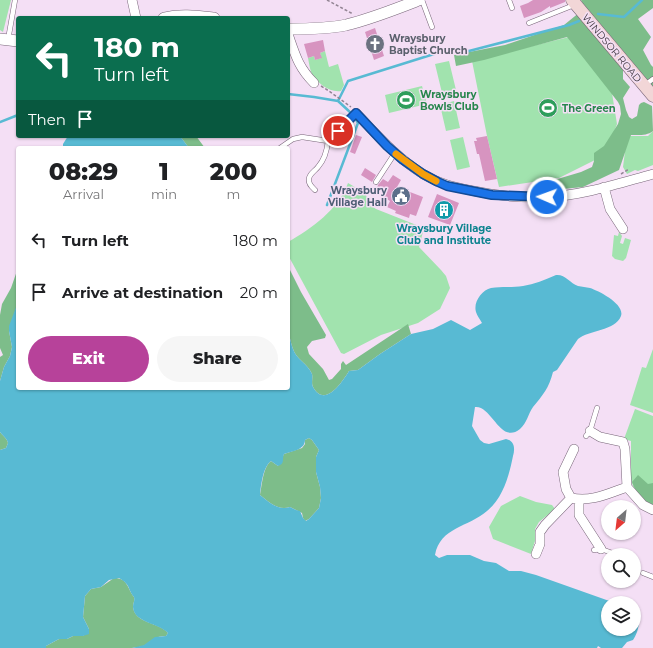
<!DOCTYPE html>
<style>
:root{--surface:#fff;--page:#f6f6f6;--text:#202124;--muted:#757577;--accent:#b7429a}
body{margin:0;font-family:Montserrat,sans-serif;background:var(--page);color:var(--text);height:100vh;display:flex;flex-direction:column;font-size:15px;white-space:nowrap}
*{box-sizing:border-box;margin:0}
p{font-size:13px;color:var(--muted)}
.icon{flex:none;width:22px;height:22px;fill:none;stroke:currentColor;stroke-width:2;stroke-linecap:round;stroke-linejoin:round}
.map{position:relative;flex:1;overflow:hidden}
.drawer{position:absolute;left:16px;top:146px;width:274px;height:244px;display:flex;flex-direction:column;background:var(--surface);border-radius:4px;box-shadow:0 1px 3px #0004}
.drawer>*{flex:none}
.banner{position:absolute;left:16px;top:16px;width:274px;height:122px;border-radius:4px;box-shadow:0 1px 3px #0004;background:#0b6e4f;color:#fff;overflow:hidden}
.needle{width:26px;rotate:208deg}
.controls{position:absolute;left:601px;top:500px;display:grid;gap:8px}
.controls a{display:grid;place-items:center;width:40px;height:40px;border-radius:50%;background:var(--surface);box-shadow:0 1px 3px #0004;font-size:20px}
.pin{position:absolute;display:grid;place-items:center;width:34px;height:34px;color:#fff;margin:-17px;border:2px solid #fff;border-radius:50%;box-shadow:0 1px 4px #0007}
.me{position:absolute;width:44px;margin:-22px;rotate:272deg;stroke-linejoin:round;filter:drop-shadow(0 0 3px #0008)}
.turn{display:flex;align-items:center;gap:14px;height:84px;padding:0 12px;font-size:18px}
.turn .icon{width:52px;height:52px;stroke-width:2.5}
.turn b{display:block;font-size:28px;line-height:34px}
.then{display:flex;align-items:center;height:38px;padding:0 12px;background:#0003;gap:8px;font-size:15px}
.eta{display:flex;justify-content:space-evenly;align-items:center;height:68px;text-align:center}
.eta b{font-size:24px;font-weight:800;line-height:28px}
.button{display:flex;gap:8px;margin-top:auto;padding:8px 12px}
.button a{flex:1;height:46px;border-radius:24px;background:var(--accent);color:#fff;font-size:16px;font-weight:800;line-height:46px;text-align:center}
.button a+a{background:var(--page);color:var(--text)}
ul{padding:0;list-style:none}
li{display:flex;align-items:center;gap:12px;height:52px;padding:0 12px}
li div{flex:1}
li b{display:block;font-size:15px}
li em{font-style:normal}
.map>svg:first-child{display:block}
.green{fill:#a1e3ae}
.forest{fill:#7dbd8a}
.water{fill:#58bad3;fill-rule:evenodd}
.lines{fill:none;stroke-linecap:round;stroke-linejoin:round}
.stream{stroke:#58bad3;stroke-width:2.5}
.building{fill:#d794c0}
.service-casing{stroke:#786679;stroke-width:5.5}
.minor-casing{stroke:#786679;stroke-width:10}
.tertiary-casing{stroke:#786679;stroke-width:12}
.secondary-casing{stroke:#786679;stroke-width:13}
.path{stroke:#938594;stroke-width:1.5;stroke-dasharray:3 2;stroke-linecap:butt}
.service{stroke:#fff;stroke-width:4.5}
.minor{stroke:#fff;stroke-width:9}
.tertiary{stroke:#fff;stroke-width:11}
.secondary{stroke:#f2d6d7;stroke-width:12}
.route-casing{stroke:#114b97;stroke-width:10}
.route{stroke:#1a73e8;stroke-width:7}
.slow{stroke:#f59e0b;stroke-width:7}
.labels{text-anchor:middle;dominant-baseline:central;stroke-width:3;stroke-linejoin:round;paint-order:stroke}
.worship-label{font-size:10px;font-weight:bold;fill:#5b616d;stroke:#f4dff5;text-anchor:start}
.street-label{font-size:10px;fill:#423a42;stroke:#f4dff5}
.leisure-label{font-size:10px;font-weight:bold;fill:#27864d;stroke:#f4dff5;text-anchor:start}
.service-label{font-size:10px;font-weight:bold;fill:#4e5e75;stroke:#f4dff5;text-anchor:end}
.culture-label{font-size:10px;font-weight:bold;fill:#0d838f;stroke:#f4dff5}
</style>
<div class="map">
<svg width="653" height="648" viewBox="0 0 653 648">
<rect width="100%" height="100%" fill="#f4dff5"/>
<!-- green -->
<path class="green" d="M0 0H11L3 32 0 30Z
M569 37 612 93 617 124 605 155 559 178 499 187 487 136 472 61Z
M325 51 329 67 338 64 344 85 341 91C330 93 317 83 312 74 310 70 309 63 308 58L314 56 315 60 321 58 320 53Z
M449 61 456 90 442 93 435 64Z
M422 86 427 104 389 113 385 95Z
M454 101 460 128 446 131 440 105Z
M653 131V165L638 171 635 170 627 174 623 167 627 136H648Z
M463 137 470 167 457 170 450 140Z
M348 183 365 193 370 205 376 209 424 228 419 247 441 270 446 276 450 288 440 309 418 323 381 335 344 354 341 353 288 255V242C311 229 339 209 348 183Z
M619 232 622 236 620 243 623 244 625 238 631 240 626 258 623 261 615 259 612 256 614 235 618 236Z
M653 349V413L630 405 642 367 646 368Z
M635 409 653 416V505L634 489 631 480V441L624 439Z
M520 496 536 502 552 505 555 509 539 522 535 529V541L531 554 493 539 489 527 501 506Z"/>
<!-- forest -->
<path class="forest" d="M581 0H653V8L638 19 651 37 643 50 651 65 653 67V89L623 67V79L630 87 623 98 626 110 629 117 632 119 637 116 639 105 641 103 644 102 652 106 653 131C647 136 638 135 631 135L619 170 583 187 543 191 534 186 581 172 592 167 594 161V153L604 146 618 124 621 114 620 106 618 102 567 37 484 60 456 66 454 55 505 45 564 25 585 8Z
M180 136H196L205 148H189Z
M288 266 301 292 326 335 325 338 312 341 307 347 309 354 323 369 329 380 332 379 341 369V364L343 361 346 365 408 324 411 334 380 354 358 370 349 371C343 381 325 409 313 387 311 383 313 378 312 374 308 364 296 359 293 349 291 344 290 337 288 331Z
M18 268V302L9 331 12 347 10 356 4 367 0 381V357L3 355 0 348V315L2 304 11 288Z
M0 432C3 436 7 438 8 443L6 448 0 450Z
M309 438 312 440 319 450 316 457V472L320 487 321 498 319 508 309 519 305 521 303 518 302 513 290 507C278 511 269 502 260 495 262 485 263 467 271 461L278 466 284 454 302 448 305 444V440Z
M638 475 648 484 653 483V505C642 501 636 492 632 482Z
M114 578C128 578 127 588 134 597 135 600 133 604 133 607 135 624 159 622 168 633L166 636C155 636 153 640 145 645 142 647 135 647 132 648H46V646L59 639H67L73 636H83L89 629 83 617 85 596 91 589 101 587Z"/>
<!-- water -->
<path class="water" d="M68 136H180L189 148H63V144Z
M556 275C565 274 570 283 578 286 582 287 586 287 590 288 599 291 625 304 621 316 615 331 589 330 578 339L557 370 553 372C549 388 543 395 533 407 528 414 527 423 520 429 500 445 492 405 475 407L472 426 480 440 484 443 489 444 506 439C515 441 515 449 513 456 509 476 503 498 487 511 469 527 440 527 435 555L439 558 447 555H470L484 561 496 563 509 571H521L536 575 615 603H608V629H634V611C643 616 638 633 633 640L627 642 622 648H601L598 646 597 648H132L144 645 155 637 166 636 168 633C159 623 134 623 133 607 133 603 135 601 134 597 127 588 131 585 119 578L109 580 101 587 91 589 85 596 83 617 89 629V634L83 636H73L67 639H59L46 646V648H0V450L6 448 8 443C7 438 3 436 0 432V381L4 367 10 356 12 347 9 331V326L18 302V388H288V331C290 337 291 344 293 349 296 359 308 364 312 374 313 378 311 383 313 387 325 409 343 381 349 371L358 370 380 354 411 334 433 329 451 320 470 330 482 323C480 319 477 316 476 312 473 302 482 290 491 288 502 286 512 288 523 286 534 284 545 280 556 275ZM309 438 312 440 319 450 316 457V472L320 487 321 498 319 508 309 519 306 521 303 518 300 511 296 510 290 507C278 511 269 502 260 495 261 485 263 467 271 461L278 466C285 464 282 459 284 454 292 451 305 450 305 440Z"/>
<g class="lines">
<!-- stream -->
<path class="stream" d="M598 14 624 17 642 0
M288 94 314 97 338 101 351 113
M338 101 348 81 450 49 469 51 569 25 579 21
M0 122 18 115
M327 205 358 123 355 118"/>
</g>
<!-- building -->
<path class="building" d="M533 0H565V2L550 8V6L541 12 524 18 520 6 528 3Z
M375 28 384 56 374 60 365 32Z
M323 40 325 51 320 53 322 58 315 60 314 56 308 58 304 44Z
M356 135 362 137 355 154 350 152Z
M487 136 497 179 485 181 479 154H477L474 141H477L476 138Z
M365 168 376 175 372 182 361 175Z
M393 175 401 180 397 187 423 197 416 216 410 214 409 218 395 213 396 211 387 207 390 201 380 195 383 191 377 188 378 185 383 179 388 182Z
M437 194 459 203 450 225 428 217Z"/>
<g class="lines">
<!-- service casing -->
<g class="service-casing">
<path id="service" d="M422 0 432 27
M509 0 512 8
M529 23 574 5
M8 40 15 0
M645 85 653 79
M280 148 293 139 302 137 328 141 356 113
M376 182 395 153
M315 190C312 187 308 184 309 179 309 174 315 171 318 167 325 159 327 151 328 141
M586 436 590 431 597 408
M594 550 601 549 618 555
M643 573 653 577"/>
</g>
<!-- minor casing -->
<g class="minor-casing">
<path id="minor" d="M132 0 136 18
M288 34C295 54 298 67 314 83
M356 113C377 135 397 158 423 174 441 185 454 187 474 191 497 196 523 198 546 197 581 196 620 183 653 174
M604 187 610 209 623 229
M590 431 600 437 623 442 625 449 627 487 643 505 653 510
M571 498 566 489 563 472 574 449
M579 499V515L601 549
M536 554 540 544V532L545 525 571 498C592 502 607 494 627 487"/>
</g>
<!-- tertiary casing -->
<g class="tertiary-casing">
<path id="tertiary" d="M164 18C181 14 196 16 214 18
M288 29C307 29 327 29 346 25 371 19 396 9 419 0
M0 39 18 41"/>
</g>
<!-- secondary casing -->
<g class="secondary-casing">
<path id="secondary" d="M572 0 653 96"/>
</g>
<!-- path -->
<path class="path" d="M327 0 353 14
M321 86 329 91 351 107
M621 174 629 169"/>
<!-- service -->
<use href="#service" class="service"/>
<!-- minor -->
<use href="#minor" class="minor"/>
<!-- tertiary -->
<use href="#tertiary" class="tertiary"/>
<!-- secondary -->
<use href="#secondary" class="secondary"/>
</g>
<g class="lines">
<!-- route casing -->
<g class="route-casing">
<path id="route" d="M338 131 356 113 387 146 403 160 423 174 438 182 447 186 492 195 547 197"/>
</g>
<!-- route -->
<use href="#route" class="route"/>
<!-- slow -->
<path class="slow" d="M396 154 423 174 436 181"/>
</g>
<!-- icons -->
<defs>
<g id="church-disc" transform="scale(1)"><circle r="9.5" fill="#6b7280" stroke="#f4dff5"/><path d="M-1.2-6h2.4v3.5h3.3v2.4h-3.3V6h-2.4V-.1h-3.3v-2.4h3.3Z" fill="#fff"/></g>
<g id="stadium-disc" transform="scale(1)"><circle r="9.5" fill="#2e9e5b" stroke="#f4dff5"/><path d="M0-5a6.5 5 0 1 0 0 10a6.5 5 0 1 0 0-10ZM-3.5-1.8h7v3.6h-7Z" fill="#fff"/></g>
<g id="civic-disc" transform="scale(1)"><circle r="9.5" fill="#5c6f8a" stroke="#f4dff5"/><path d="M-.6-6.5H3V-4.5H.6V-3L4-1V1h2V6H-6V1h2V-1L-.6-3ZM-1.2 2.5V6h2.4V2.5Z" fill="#fff"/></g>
<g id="building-disc" transform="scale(1)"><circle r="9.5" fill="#0f9aa8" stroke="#f4dff5"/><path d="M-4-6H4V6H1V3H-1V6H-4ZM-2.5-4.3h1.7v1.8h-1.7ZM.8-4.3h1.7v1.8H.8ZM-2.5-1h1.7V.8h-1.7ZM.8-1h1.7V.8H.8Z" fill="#fff"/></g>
</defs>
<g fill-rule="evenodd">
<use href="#church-disc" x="375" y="44"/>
<use href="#stadium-disc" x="406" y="100"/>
<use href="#stadium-disc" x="548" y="108"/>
<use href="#civic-disc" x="401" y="196"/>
<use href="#building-disc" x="444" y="210"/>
</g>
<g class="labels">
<!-- worship labels -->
<g class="worship-label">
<text x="389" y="38">Wraysbury<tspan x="389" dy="12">Baptist Church</tspan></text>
</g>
<!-- street labels -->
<g class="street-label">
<text transform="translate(612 48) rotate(50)">WINDSOR ROAD</text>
</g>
<!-- leisure labels -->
<g class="leisure-label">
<text x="420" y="94">Wraysbury<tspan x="420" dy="12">Bowls Club</tspan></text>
<text x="562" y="108">The Green</text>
</g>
<!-- service labels -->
<g class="service-label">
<text x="387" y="190">Wraysbury<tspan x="387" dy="12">Village Hall</tspan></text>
</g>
<!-- culture labels -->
<g class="culture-label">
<text x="444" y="228">Wraysbury Village<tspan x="444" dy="12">Club and Institute</tspan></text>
</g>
</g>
</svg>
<div class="controls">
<a><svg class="needle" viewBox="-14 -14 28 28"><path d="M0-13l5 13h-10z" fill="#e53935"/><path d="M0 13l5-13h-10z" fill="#757577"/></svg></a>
<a><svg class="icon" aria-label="search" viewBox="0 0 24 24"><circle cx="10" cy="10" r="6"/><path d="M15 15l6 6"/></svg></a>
<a><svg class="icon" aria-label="layers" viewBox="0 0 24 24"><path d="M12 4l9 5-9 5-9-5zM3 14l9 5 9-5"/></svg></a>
</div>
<div class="pin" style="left:338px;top:131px;background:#d93025"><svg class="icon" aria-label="arrive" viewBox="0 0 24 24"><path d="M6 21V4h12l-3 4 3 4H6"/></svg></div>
<svg class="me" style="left:547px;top:197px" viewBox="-20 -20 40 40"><circle r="17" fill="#1a73e8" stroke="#fff" stroke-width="3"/><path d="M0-11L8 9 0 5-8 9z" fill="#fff"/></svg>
<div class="banner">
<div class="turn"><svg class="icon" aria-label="left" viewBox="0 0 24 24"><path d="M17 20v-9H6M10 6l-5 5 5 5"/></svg><div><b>180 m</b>Turn left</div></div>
<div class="then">Then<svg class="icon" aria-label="arrive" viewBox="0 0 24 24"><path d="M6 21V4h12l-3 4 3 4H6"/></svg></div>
</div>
<section class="drawer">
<div class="eta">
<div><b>08:29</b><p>Arrival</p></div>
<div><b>1</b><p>min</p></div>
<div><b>200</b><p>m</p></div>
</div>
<ul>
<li><svg class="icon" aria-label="left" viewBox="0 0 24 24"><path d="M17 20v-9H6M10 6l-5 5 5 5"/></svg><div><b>Turn left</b></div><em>180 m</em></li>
<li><svg class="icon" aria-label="arrive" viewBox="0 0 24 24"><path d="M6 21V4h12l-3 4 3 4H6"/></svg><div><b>Arrive at destination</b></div><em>20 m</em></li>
</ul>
<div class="button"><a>Exit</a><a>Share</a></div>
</section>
</div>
